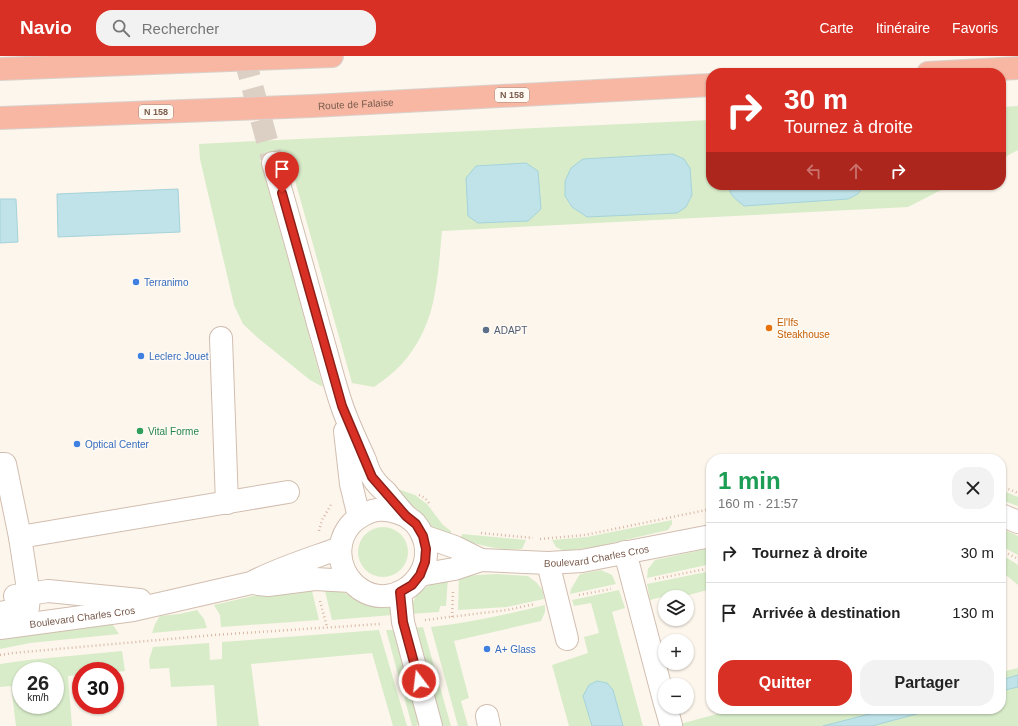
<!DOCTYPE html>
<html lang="fr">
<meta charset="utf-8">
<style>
:root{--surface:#fff;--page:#f2f2f2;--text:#222;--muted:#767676;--line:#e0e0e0;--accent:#d93025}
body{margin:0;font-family:Arial,sans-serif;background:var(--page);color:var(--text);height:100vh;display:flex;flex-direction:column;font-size:15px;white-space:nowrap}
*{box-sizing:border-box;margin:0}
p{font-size:13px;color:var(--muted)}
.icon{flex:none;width:22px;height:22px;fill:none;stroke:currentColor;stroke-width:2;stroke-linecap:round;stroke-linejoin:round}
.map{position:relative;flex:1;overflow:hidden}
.sheet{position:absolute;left:706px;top:398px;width:300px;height:260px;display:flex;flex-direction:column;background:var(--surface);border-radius:16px;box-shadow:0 1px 3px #0004}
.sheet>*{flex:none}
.top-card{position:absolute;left:706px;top:12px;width:300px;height:122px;border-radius:16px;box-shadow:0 1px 3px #0004;background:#d93025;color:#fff;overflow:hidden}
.buttons{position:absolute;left:658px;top:534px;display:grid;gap:8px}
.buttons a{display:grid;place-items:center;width:36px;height:36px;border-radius:50%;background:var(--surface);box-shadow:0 1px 3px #0004;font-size:20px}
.speed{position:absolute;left:12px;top:606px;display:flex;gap:8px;font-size:20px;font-weight:700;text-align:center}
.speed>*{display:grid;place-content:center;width:52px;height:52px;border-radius:50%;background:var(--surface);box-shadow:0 1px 3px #0004;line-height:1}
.speed small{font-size:10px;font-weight:400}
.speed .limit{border:6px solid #d22;background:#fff;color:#111}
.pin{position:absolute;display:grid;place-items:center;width:34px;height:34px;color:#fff;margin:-41px -17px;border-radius:50% 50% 50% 0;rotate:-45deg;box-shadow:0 0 4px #0007}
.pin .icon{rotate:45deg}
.me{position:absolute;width:44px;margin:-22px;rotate:345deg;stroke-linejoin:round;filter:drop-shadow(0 0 3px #0008)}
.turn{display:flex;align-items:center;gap:14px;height:84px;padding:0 12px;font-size:18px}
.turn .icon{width:52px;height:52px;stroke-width:2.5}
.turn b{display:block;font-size:28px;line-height:34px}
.lanes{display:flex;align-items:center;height:38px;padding:0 12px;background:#0003;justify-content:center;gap:20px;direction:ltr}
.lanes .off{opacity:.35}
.round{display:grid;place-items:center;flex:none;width:42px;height:42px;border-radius:16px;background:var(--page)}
.headline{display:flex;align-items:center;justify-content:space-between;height:68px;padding:0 12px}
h1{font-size:24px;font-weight:700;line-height:30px;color:#1e9e55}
.action{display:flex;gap:8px;margin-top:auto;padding:8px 12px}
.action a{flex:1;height:46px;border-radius:16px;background:var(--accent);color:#fff;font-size:16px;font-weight:700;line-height:46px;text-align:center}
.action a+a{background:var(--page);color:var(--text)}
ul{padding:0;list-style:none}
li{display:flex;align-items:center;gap:12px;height:60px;padding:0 12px;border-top:1px solid var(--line)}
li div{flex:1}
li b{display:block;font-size:15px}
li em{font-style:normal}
header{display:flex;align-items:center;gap:24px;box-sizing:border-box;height:56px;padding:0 20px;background:var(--accent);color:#fff}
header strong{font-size:19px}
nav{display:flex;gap:22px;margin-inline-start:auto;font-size:14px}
.search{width:280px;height:36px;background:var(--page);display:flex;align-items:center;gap:10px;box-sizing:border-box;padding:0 14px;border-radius:16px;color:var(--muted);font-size:15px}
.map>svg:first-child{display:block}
.green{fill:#d8ecc9;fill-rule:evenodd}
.water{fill:#bfe3e8;stroke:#a5d3da}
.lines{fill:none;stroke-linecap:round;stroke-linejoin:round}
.minor-tunnel{stroke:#dcd0c4;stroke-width:22;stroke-dasharray:22 11;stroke-linecap:butt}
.minor-casing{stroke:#d1beb0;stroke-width:24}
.highway-casing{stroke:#dad1cd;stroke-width:24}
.path{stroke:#d9b8a5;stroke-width:2.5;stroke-dasharray:1 3;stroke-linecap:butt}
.minor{stroke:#fff;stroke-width:22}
.highway{stroke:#f7b7a3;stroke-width:22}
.route-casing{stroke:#8d1f18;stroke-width:10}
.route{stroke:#d93025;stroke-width:7}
.shop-dot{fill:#3f7fe0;stroke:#fffaf3;stroke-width:1.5}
.food-dot{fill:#e8710a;stroke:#fffaf3;stroke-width:1.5}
.service-dot{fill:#5c6f8a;stroke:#fffaf3;stroke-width:1.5}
.leisure-dot{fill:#2e9e5b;stroke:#fffaf3;stroke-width:1.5}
.labels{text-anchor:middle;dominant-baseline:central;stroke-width:3;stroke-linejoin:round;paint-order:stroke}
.shield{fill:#fffaf3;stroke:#a28b7f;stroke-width:1}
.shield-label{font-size:9px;font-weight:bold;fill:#7a5c4d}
.street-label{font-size:10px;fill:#7a5c4d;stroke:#fffaf3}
.shop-label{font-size:10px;fill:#366cbe;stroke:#fffaf3;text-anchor:start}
.food-label{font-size:10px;fill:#c56008;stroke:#fffaf3;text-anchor:start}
.service-label{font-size:10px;fill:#4e5e75;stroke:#fffaf3;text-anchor:start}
.leisure-label{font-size:10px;fill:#27864d;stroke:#fffaf3;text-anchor:start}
</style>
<header>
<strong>Navio</strong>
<div class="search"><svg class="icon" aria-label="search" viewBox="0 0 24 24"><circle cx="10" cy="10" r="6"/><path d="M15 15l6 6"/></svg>Rechercher</div>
<nav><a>Carte</a><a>Itinéraire</a><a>Favoris</a></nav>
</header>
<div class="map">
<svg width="1018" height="670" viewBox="0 0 1018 670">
<rect width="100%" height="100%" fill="#fdf6ec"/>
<!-- green -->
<path class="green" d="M1018 50V94L1001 103V51Z
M711 64V129H951L908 151 442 175C440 195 439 216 435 236 431 263 419 290 400 310 392 318 383 325 374 331L352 327 287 96H281L260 104 299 242 323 331 310 324 258 282 243 268 234 249 200 103 199 88 277 84Z
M387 421 398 433 415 439 427 448 443 469 451 475V480L440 476 431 470 417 453 403 445 382 424Z
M1001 434 1018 441V450L1001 444Z
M672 464V468L668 474 595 491 564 495 556 491 552 484 587 481Z
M358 496a25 25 0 1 1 50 0a25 25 0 1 1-50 0Z
M1001 472 1018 480V499L1001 490Z
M462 478 526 484 522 493C502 495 480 489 461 484Z
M711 492V508L647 522 648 513 655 504Z
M1001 498 1018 509V529L1001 515Z
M601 514 612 519 616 528 570 538 571 533 580 518Z
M711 515V533L681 541H674L673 538 650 544 647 528Z
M497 518 528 520 537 527 543 535 544 543 507 551 458 554 459 520Z
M448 521 446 550H440L439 556 409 558C413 536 428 528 448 521Z
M311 531 319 564 221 571 220 559 214 549 261 538Z
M324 531 334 532 347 538 358 545 375 550H390L392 559 332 564Z
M619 534 625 552 612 556 643 670H569L552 609 588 597 584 581 599 577 591 547 574 550 572 544Z
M545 549V556L541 565 454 585 469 642 461 645 468 670H458L431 571C469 567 508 558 545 549Z
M197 554 204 563 207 572 152 577 155 568 160 560 179 558Z
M103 563 113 569 119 578 30 587 0 593V577Z
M423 571 451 670H441L413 572Z
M379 574 407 670H393L372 597 251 608 259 670H217L214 629 171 631 169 612 150 613 149 604 153 591 209 587 210 604 222 603V586Z
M386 574H397L420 660 417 670H412Z
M122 595 125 615 115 616V615H81V619L68 620 72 670H16L11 630 0 631V608L28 604ZM21 615H55V649H21Z
M1018 612V670H673L735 653H1001V616Z"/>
<!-- water -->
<path class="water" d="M673 98 684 103 690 112 692 139 686 151 677 157 587 161 572 151 565 140V125L571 112 583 103Z
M526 107 538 115 541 153 528 165 478 167 468 160 466 122 476 110Z
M729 129H864L858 138 848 143 744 150C736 143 729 140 729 129Z
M178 133 180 176 58 181 57 138Z
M0 143H16L18 186 0 187Z
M1018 619V631L1001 635V624Z
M597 625 607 627 613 634 623 670H592L583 640 589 629Z
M889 653H935L872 670H823Z"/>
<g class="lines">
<!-- minor-tunnel -->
<path class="minor-tunnel" d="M244 0 273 107"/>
<!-- minor casing -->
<g class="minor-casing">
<g id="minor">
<path d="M273 107C289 162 304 216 319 271 327 297 333 324 342 350 348 368 357 386 365 404 367 410 369 417 373 422 376 427 381 432 386 436 392 444 398 451 405 459 408 462 412 464 415 467 421 474 426 485 426 494 428 528 389 553 360 533 332 513 334 473 365 458 371 455 378 453 384 454 392 454 399 457 406 460"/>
<path d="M221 282 227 447"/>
<path d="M345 375 351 428 359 461"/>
<path d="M0 408H5L20 481 28 533 29 538 28 552 0 557"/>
<path d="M1001 459 1018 466"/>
<path d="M423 480 455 491 481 504"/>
<path d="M20 481 288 436"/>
<path d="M625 496 665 648"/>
<path d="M548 507 567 583"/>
<path id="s1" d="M420 519 454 513 481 504 548 507 582 505 711 480"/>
<path d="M258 528 268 529 315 523 351 525"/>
<path d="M400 536 403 566 431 670"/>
<path d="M15 540 48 535 140 544"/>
<path id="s2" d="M0 572 133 554 251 527C279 512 310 503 340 492"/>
<path d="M666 651 671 669"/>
<path d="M487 660 489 670"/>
</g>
</g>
<!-- highway casing -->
<g class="highway-casing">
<g id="highway">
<path d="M0 13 332 0"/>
<path d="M928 17 1018 12"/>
<path id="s3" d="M0 62 312 50 711 29"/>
</g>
</g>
<!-- path -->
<path class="path" d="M1001 430 1018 437
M419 439 425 442 429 447
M319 475 322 464 332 447
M481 477 533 482
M540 483 585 479 711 453
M1001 494 1018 503
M655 523 711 512
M579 539 611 533
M320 545 327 571
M452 561 453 535
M425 564 507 554 535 548
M0 599 13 597 214 579 380 568"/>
<!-- minor -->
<use href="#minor" class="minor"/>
<!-- highway -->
<use href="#highway" class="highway"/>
</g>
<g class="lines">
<!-- route casing -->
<g class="route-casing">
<path id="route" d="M282 137 342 350 372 421 406 460 416 468 423 480 426 493 425 506 420 519 412 529 400 536 403 566 419 625"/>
</g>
<!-- route -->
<use href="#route" class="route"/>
</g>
<!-- markers -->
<g class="shop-dot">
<circle cx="136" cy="226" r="4"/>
<circle cx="141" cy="300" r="4"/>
<circle cx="77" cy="388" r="4"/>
<circle cx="487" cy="593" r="4"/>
</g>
<circle class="food-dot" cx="769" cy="272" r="4"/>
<circle class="service-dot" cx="486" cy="274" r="4"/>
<circle class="leisure-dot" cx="140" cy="375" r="4"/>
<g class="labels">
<!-- shield labels -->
<g class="shield">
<rect x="495" y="32" width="34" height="14" rx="3"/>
<rect x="139" y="49" width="34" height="14" rx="3"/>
</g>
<g class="shield-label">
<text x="512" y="39">N 158</text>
<text x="156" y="56">N 158</text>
</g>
<!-- street labels -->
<g class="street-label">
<text stroke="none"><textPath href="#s3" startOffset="356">Route de Falaise</textPath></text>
<text stroke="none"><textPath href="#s1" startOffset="179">Boulevard Charles Cros</textPath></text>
<text stroke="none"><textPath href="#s2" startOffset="83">Boulevard Charles Cros</textPath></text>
</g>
<!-- shop labels -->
<g class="shop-label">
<text x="144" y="226">Terranimo</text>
<text x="149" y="300">Leclerc Jouet</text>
<text x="85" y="388">Optical Center</text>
<text x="495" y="593">A+ Glass</text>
</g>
<!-- food labels -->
<g class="food-label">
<text x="777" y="266">El'Ifs<tspan x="777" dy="12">Steakhouse</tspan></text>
</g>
<!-- service labels -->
<g class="service-label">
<text x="494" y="274">ADAPT</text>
</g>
<!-- leisure labels -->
<g class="leisure-label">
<text x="148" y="375">Vital Forme</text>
</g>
</g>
</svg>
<div class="buttons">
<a><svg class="icon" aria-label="layers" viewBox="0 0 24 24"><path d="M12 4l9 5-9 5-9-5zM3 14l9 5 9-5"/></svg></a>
<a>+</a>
<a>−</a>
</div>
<div class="speed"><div>26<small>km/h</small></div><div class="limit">30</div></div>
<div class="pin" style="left:282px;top:137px;background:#d93025"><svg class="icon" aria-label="arrive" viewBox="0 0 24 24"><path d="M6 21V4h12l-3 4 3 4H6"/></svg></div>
<svg class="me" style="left:419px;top:625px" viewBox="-20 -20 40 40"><circle r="17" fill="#d93025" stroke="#fff" stroke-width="3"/><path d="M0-11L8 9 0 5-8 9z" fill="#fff"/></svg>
<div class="top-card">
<div class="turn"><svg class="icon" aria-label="right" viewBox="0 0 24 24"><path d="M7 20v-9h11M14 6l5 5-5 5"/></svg><div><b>30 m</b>Tournez à droite</div></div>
<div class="lanes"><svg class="icon off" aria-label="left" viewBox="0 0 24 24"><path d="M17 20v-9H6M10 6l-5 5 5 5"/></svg><svg class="icon off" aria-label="ahead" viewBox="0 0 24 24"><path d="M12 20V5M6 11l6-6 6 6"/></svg><svg class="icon" aria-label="right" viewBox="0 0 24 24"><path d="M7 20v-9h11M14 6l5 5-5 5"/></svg></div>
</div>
<section class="sheet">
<div class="headline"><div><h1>1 min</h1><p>160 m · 21:57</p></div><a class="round"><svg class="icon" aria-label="close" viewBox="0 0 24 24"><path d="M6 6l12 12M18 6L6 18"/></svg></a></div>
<ul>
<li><svg class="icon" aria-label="right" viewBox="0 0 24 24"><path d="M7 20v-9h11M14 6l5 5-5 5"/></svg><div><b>Tournez à droite</b></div><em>30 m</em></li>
<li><svg class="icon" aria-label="arrive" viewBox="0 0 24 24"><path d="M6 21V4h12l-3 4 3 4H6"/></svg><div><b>Arrivée à destination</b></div><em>130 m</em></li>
</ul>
<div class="action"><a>Quitter</a><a>Partager</a></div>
</section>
</div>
